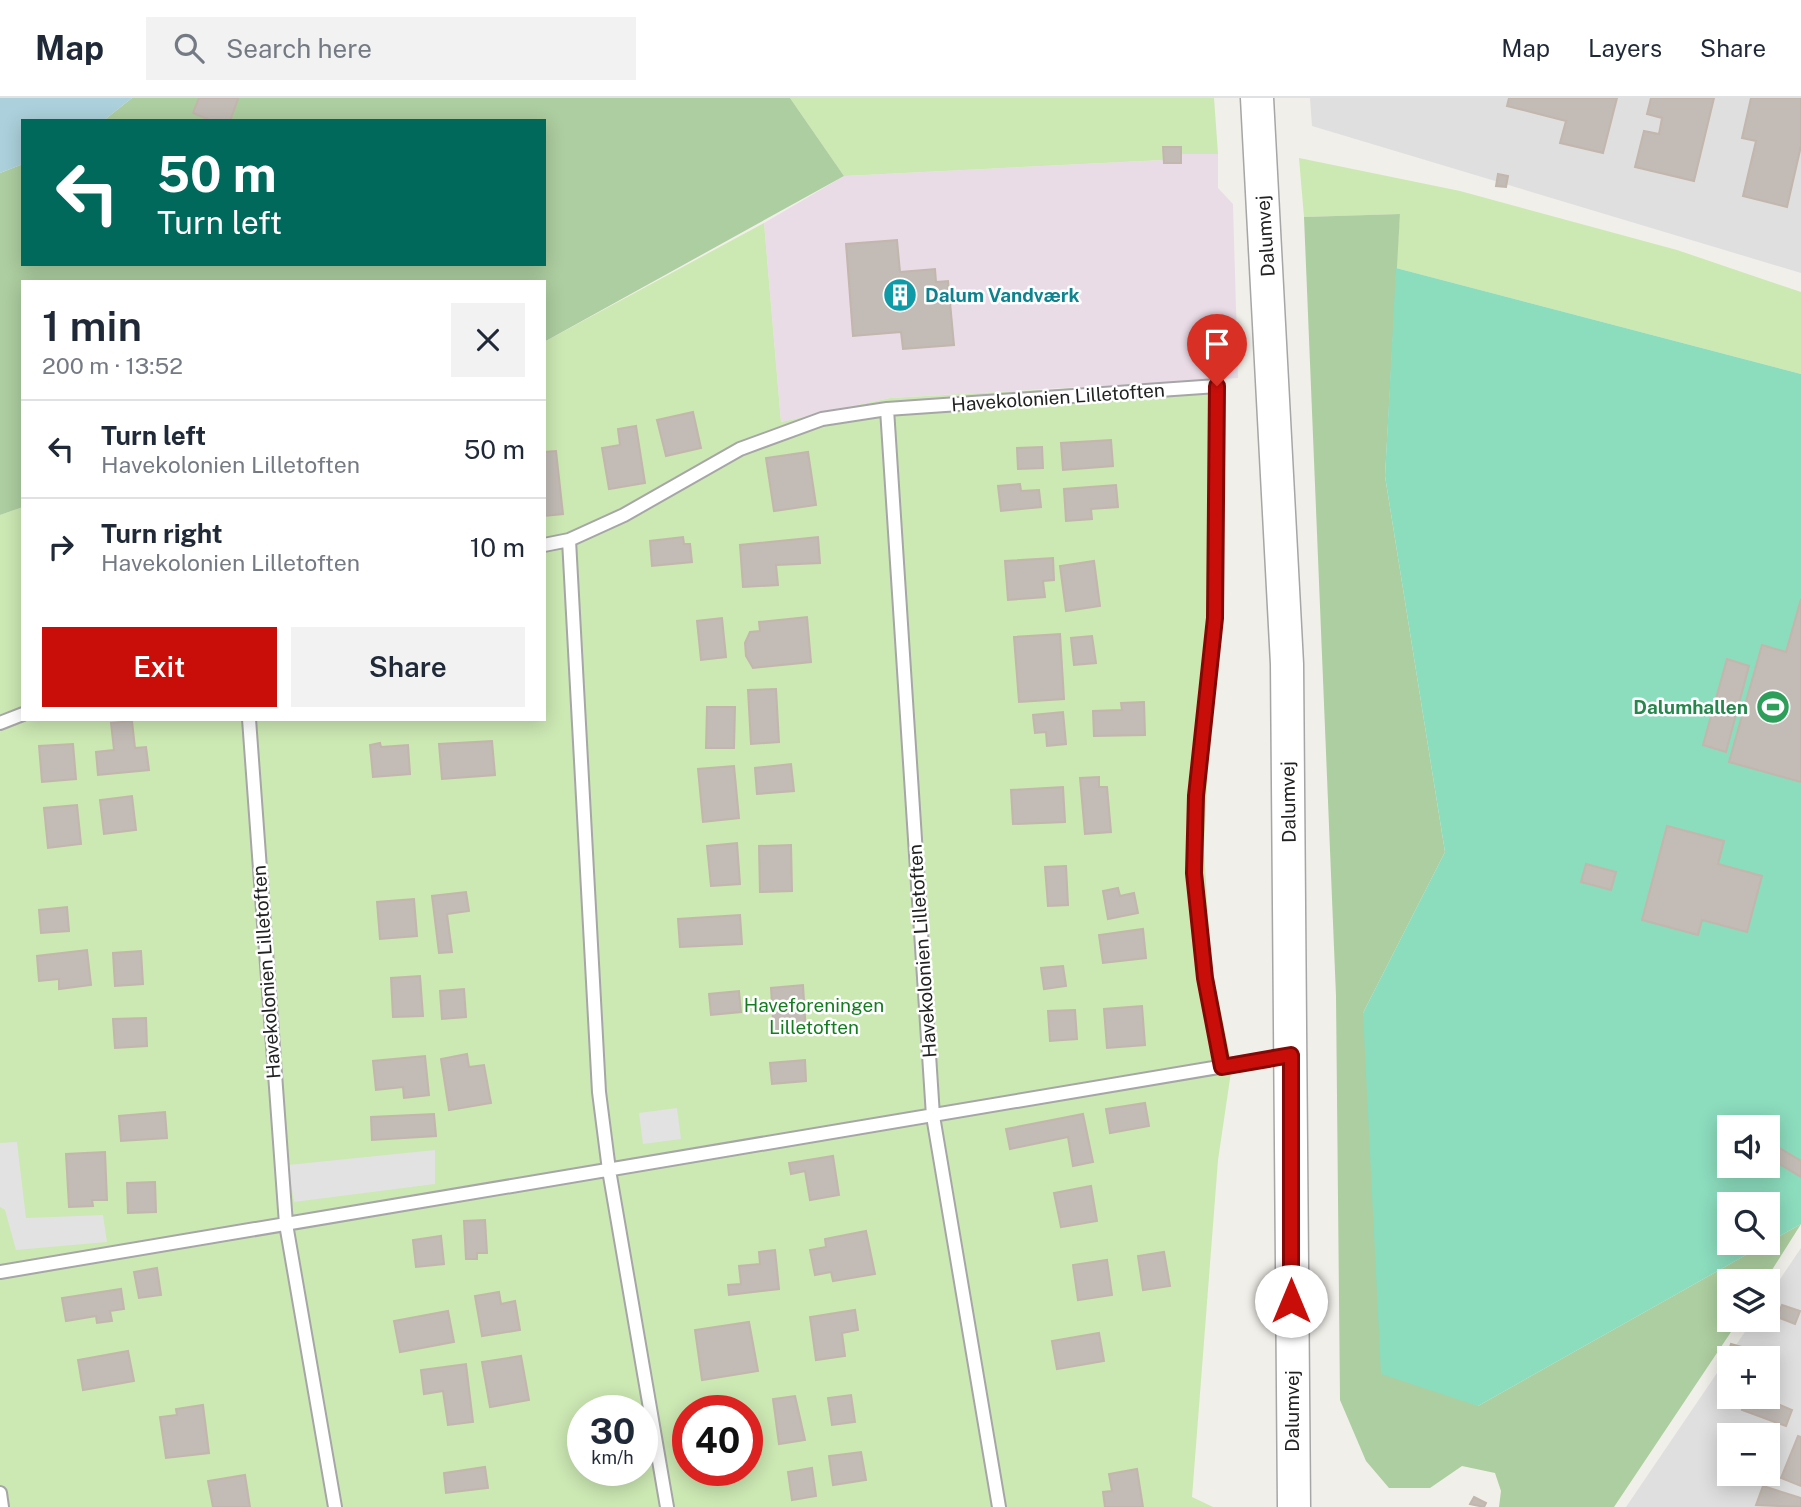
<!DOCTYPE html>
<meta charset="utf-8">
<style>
:root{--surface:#fff;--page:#f2f2f3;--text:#1f2937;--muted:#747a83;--line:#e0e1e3;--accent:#c90e0a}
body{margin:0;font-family:"Public Sans",sans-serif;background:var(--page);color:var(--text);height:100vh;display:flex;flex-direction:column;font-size:26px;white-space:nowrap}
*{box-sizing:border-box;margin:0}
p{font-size:23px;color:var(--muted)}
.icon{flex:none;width:38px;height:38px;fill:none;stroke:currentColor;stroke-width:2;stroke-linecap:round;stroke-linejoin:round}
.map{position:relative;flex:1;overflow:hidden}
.panel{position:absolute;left:21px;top:182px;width:525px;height:441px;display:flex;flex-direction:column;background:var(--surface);border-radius:0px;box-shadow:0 4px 18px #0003}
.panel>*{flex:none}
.banner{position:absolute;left:21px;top:21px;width:525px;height:147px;border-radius:0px;box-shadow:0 4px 18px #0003;background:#00695c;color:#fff;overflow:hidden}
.buttons{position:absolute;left:1717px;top:1017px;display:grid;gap:14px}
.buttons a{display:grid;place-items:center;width:63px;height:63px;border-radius:0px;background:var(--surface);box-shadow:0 4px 18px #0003;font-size:35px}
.speed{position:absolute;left:567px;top:1297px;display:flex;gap:14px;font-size:35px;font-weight:700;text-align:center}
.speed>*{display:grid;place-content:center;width:91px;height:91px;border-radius:50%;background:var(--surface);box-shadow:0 4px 18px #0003;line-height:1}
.speed small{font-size:18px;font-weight:400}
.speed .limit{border:10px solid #d22;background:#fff;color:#111}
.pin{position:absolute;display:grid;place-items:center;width:60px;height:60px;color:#fff;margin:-72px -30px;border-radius:50% 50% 50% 0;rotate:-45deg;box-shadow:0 0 7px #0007}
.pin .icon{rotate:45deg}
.me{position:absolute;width:77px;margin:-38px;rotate:0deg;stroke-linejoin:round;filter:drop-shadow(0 0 5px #0008)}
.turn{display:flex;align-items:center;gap:24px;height:147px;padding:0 21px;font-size:32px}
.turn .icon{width:91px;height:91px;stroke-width:2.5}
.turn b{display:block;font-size:49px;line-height:60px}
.round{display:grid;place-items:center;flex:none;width:74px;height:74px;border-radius:0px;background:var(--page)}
.head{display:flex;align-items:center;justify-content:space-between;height:119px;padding:0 21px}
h1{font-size:42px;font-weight:600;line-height:52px}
.button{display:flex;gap:14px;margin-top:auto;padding:14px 21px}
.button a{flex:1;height:80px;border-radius:0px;background:var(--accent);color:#fff;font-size:28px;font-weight:600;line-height:80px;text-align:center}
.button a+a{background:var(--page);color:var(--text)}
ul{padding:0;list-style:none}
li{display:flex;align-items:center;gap:21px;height:98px;padding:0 21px;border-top:2px solid var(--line)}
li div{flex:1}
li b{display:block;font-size:26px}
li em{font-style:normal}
header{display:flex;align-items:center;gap:42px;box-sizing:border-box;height:98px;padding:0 35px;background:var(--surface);border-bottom:2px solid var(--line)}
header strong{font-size:33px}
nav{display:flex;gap:38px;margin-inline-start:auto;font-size:24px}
.search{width:490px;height:63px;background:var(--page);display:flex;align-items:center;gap:18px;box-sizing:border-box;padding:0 24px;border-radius:0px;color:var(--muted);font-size:26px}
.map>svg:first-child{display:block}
.residential{fill:#e0dfdf;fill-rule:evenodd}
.industrial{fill:#eadce7}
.grass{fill:#cce8b3;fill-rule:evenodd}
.forest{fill:#adcea0}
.pitch{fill:#8cdcbe;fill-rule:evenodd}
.parking{fill:#e2e2e2}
.water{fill:#acd1dc}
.building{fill:#c2bbb6;stroke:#c3b6ac;stroke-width:2}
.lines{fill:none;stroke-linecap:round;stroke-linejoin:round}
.service-casing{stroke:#a6a6a6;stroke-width:16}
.tertiary-casing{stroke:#a6a6a6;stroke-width:35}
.service{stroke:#fff;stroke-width:12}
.tertiary{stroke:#fff;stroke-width:32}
.route-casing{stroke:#830906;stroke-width:18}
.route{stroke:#c90e0a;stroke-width:12}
.labels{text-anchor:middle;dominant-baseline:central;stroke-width:5;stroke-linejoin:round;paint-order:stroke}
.street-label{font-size:19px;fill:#222;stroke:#fff}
.culture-label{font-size:19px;font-weight:bold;fill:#0d838f;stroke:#fff;text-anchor:start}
.leisure-label{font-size:19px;font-weight:bold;fill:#27864d;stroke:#fff;text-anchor:end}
.park-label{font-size:19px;fill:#127e1d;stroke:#fff}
</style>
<header>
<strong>Map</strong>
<div class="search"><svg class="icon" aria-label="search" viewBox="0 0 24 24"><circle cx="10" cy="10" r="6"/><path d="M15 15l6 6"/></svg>Search here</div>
<nav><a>Map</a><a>Layers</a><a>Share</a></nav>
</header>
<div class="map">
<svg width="1801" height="1409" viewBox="0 0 1801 1409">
<rect width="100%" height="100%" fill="#f1efe9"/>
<!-- residential -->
<path class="residential" d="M1310 0H1801V175L1312 28Z
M1801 1150V1409H1626L1753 1222H1768V1199ZM1729 1260H1768V1298H1729ZM1729 1337H1768V1376H1729Z"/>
<!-- industrial -->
<path class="industrial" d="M1163 49H1181V56H1218V90L1233 106 1238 280 890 300 781 324 764 125 844 78 1163 62Z"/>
<!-- grass -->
<path class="grass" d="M790 0H1214L1218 56H1181L1180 49H1164L1163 62 844 78Z
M1299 60 1460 93 1677 152 1801 194V276L1396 170 1400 116 1304 119Z
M764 125 781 324 890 300 1224 282 1223 524 1210 625 1204 752 1211 867 1232 967 1218 1062 1192 1399 1213 1409H0V417L23 409V621H544V244ZM583 1312H642V1372H583ZM688 1312H747V1372H688Z"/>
<!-- forest -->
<path class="forest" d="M132 0H790L844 78 544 244V184H23V409L0 417V75L23 66V166H544V23H103Z
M1400 116 1385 378 1445 754 1363 915 1478 1308 1801 1126 1765 1183H1729V1222H1739L1614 1409H1499L1501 1393 1495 1375 1462 1368 1430 1390H1389L1366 1363 1340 1302 1336 898 1304 119Z"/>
<!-- pitch -->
<path class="pitch" d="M1396 170 1801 276V1126L1478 1308 1381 1276 1363 915 1445 754 1385 378ZM1729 1029H1768V1068H1729ZM1729 1106H1768V1144H1729Z"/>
<!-- parking -->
<path class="parking" d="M677 1010 681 1041 643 1046 639 1015Z
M17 1044 26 1120 103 1117 107 1144 16 1152 5 1112 0 1109V1045Z
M435 1052V1086L294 1104 288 1067Z"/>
<!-- water -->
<path class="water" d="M0 0H132L103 23H23V66L0 75Z"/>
<!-- building -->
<path class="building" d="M199 0H237L238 1 230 23H212L193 15Z
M1509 0H1617L1603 55 1560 45 1566 23 1507 8Z
M1651 0H1714L1694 83 1635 69 1644 33 1659 36 1662 20 1647 16Z
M1751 0H1801V48L1787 109 1743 98 1756 43 1742 40Z
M1163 49H1181V65H1164Z
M1498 76 1508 78 1506 89 1496 88Z
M897 142 900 174 935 171 936 184 948 183 954 247 903 251 901 234 853 238 846 146Z
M693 314 701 350 666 358 657 322Z
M636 328 645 385 609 391 602 350 620 347 618 331Z
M1111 342 1113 368 1063 372 1061 345Z
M1042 349 1043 370 1018 371 1017 350Z
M556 353 563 416 544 418V354Z
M808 354 816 407 774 413 766 360Z
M1020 386 1021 393 1039 392 1041 409 1001 413 998 388Z
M1116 387 1118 409 1091 411 1092 421 1066 423 1064 391Z
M683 439 684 446H690L692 464 652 468 650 443Z
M818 439 820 465 776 467 778 487 743 489 740 447Z
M1053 460 1054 482 1043 483 1045 499 1008 502 1005 463Z
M1094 463 1100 508 1066 513 1060 468Z
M1801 501V684L1729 664 1762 547 1786 554Z
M807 519 811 564 753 570 746 558 745 545 750 534 760 533 759 524Z
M722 520 726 559 701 562 697 523Z
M1060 536 1064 601 1019 604 1014 539Z
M1092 538 1096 565 1074 567 1071 540Z
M1727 561 1749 568 1726 654 1703 647Z
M776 591 779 644 751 646 748 592Z
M1144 604 1145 637 1094 638 1093 613 1122 612 1121 605Z
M707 609H735L734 650H706Z
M1063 614 1066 646 1047 648 1046 634 1035 635 1033 617Z
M132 623 135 650 146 649 149 672 98 677 96 654 114 652 111 625Z
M492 643 495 677 442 681 439 646Z
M380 645 381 649 408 647 410 676 373 679 370 647Z
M73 646 76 681 42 684 39 648Z
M791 666 794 693 757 696 755 670Z
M734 668 739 720 703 724 698 671Z
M1099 679V689H1107L1111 734 1085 736 1080 680Z
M1063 689 1065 724 1013 726 1011 692Z
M132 698 136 732 104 736 100 702Z
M77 707 81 746 48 750 44 710Z
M1667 728 1724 743 1718 766 1762 778 1747 834 1702 822 1698 837 1642 822Z
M737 745 740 786 711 788 707 748Z
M791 747 792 793 760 794 759 748Z
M1586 766 1616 774 1611 792 1581 784Z
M1066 768 1068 807 1048 808 1045 769Z
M1118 790 1120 798 1134 795 1138 815 1108 821 1103 793Z
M466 794 469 813 447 816 452 854 439 855 432 798Z
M414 801 417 838 380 841 377 804Z
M67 809 69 833 41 835 39 812Z
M740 817 742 846 680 849 678 821Z
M1143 831 1146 860 1103 865 1099 837Z
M87 852 91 887 59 891V881L39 883 37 858Z
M141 853 143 886 115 888 113 855Z
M1063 868 1066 888 1044 891 1041 870Z
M420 878 423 918 393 919 391 880Z
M803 887 806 935 774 937 771 890Z
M464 891 466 919 442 921 440 893Z
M739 893 741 914 711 917 709 896Z
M1142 908 1145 947 1107 950 1104 911Z
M1075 912 1077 941 1050 943 1048 913Z
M146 920 147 948 115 950 113 921Z
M467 956 469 969 484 967 491 1005 449 1012 441 961Z
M425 958 429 997 404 1000 403 989 376 992 373 963Z
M805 962 806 983 772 986 770 965Z
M1145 1005 1149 1028 1110 1035 1106 1011Z
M165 1014 167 1040 121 1043 119 1018Z
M434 1016 436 1038 372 1042 371 1019Z
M1083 1016 1093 1064 1073 1068 1068 1039 1010 1051 1006 1031Z
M1768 1043 1801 1063V1079L1768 1059Z
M105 1054 107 1102H92L93 1108 69 1109 66 1056Z
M833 1058 839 1097 810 1102 805 1073 791 1076 789 1065Z
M155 1084 156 1114 128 1115 127 1085Z
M1091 1088 1097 1123 1061 1129 1054 1095Z
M1741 1096 1758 1106H1735Z
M485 1122 487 1155H477V1161H466L464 1123Z
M866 1133 875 1176 833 1183 831 1174 815 1177 810 1152 826 1149 825 1141Z
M441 1138 444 1166 416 1169 413 1142Z
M775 1152 779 1191 729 1197 728 1187 741 1186 739 1168 760 1166 759 1154Z
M1164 1154 1170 1188 1143 1192 1138 1158Z
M1107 1162 1112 1197 1078 1202 1073 1167Z
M157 1170 161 1197 139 1200 134 1174Z
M121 1191 124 1211 110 1213 112 1223 97 1225 96 1218 66 1223 62 1200Z
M499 1194 501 1206 515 1203 520 1232 482 1238 475 1198Z
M1782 1207 1800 1213 1795 1226 1777 1219Z
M855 1212 858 1232 842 1235 845 1258 816 1262 810 1219Z
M448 1213 454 1244 400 1254 394 1223Z
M749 1224 758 1273 702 1282 695 1232Z
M1099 1235 1104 1263 1057 1271 1052 1243Z
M1731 1246 1745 1250 1742 1260 1727 1258Z
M128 1253 134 1283 83 1292 78 1262Z
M521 1258 529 1302 490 1309 482 1264Z
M466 1266 473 1324 448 1327 443 1293 424 1296 421 1272Z
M851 1297 855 1324 832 1327 828 1300Z
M795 1298 805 1342 779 1346 773 1301Z
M1747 1298H1759L1792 1312 1786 1328 1742 1312Z
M203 1307 209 1355 166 1360 160 1319 177 1317 176 1311Z
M1798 1338 1801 1339V1388L1781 1380Z
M861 1354 866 1382 833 1387 829 1358Z
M485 1369 488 1390 446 1395 444 1375Z
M812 1370 816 1398 792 1402 788 1374Z
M1137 1371 1143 1409H1105L1103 1394 1112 1393 1109 1376Z
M245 1377 250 1409H213L208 1383Z
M1763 1388 1801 1400V1409L1756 1407Z
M1474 1399 1486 1405 1484 1409 1470 1406Z"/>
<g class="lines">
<!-- service casing -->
<g class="service-casing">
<path id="service" d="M887 311 933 1018 999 1409
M569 442 599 994 609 1072 667 1409
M544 447 569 442 624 417 740 351 822 321 887 311 1217 288 1215 520 1196 698 1194 775 1205 880 1222 969
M249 621 286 1126 335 1409
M0 625 23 616
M0 1174 1290 957
M0 1395 2 1409"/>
</g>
<!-- tertiary casing -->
<g class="tertiary-casing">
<path id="tertiary" d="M1257 0 1287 566 1294 1409"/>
</g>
<!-- service -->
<use href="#service" class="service"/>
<!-- tertiary -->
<use href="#tertiary" class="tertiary"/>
</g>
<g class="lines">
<!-- route casing -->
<g class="route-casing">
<path id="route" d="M1217 288 1215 520 1196 698 1194 775 1205 880 1222 969 1291 957V1203"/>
</g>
<!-- route -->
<use href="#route" class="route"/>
</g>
<!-- icons -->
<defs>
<g id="building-disc" transform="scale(1.75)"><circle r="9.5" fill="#0f9aa8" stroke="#fff"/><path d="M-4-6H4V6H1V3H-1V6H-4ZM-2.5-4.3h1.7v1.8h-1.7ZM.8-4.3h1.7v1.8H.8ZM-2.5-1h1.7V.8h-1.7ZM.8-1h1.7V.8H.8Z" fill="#fff"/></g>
<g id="stadium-disc" transform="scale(1.75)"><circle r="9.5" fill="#2e9e5b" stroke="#fff"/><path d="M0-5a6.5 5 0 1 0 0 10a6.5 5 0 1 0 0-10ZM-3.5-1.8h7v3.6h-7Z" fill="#fff"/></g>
</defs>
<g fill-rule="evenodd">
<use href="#building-disc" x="900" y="197"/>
<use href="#stadium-disc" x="1773" y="609"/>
</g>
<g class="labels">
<!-- street labels -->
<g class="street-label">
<text transform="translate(1265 138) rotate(-94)">Dalumvej</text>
<text transform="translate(1058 299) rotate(-4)">Havekolonien Lilletoften</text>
<text transform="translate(1288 704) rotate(-91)">Dalumvej</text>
<text transform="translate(922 853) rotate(-94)">Havekolonien Lilletoften</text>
<text transform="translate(266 874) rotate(-94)">Havekolonien Lilletoften</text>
<text transform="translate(1292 1313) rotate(-90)">Dalumvej</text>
</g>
<!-- culture labels -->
<g class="culture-label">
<text x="925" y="197">Dalum Vandværk</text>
</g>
<!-- leisure labels -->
<g class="leisure-label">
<text x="1748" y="609">Dalumhallen</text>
</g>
<!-- park labels -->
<g class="park-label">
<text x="814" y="907">Haveforeningen<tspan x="814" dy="22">Lilletoften</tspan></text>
</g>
</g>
</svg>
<div class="buttons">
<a><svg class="icon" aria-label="sound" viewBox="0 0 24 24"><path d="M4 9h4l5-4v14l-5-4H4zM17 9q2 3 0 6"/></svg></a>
<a><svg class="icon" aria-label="search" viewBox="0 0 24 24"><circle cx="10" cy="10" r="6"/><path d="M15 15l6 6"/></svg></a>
<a><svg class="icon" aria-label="layers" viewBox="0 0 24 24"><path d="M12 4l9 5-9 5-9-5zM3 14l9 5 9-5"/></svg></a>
<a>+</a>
<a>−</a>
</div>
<div class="speed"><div>30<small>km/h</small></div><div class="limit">40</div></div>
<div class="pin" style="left:1217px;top:288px;background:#d93025"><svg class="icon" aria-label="arrive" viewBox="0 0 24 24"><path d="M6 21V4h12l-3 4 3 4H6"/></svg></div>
<svg class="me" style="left:1291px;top:1203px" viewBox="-20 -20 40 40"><circle r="19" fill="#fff"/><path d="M0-13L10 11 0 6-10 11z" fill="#c90e0a"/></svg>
<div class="banner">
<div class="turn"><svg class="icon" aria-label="left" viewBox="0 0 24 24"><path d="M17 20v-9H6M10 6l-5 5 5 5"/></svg><div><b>50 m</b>Turn left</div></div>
</div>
<section class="panel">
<div class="head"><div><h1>1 min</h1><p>200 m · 13:52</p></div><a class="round"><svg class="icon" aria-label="close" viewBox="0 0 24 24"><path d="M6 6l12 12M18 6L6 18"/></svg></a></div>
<ul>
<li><svg class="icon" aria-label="left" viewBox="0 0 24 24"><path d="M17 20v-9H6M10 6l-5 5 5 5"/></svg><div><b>Turn left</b><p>Havekolonien Lilletoften</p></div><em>50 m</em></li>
<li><svg class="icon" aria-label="right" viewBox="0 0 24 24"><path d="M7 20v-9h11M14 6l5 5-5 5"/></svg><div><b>Turn right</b><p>Havekolonien Lilletoften</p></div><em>10 m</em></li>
</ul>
<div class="button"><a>Exit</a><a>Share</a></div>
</section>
</div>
